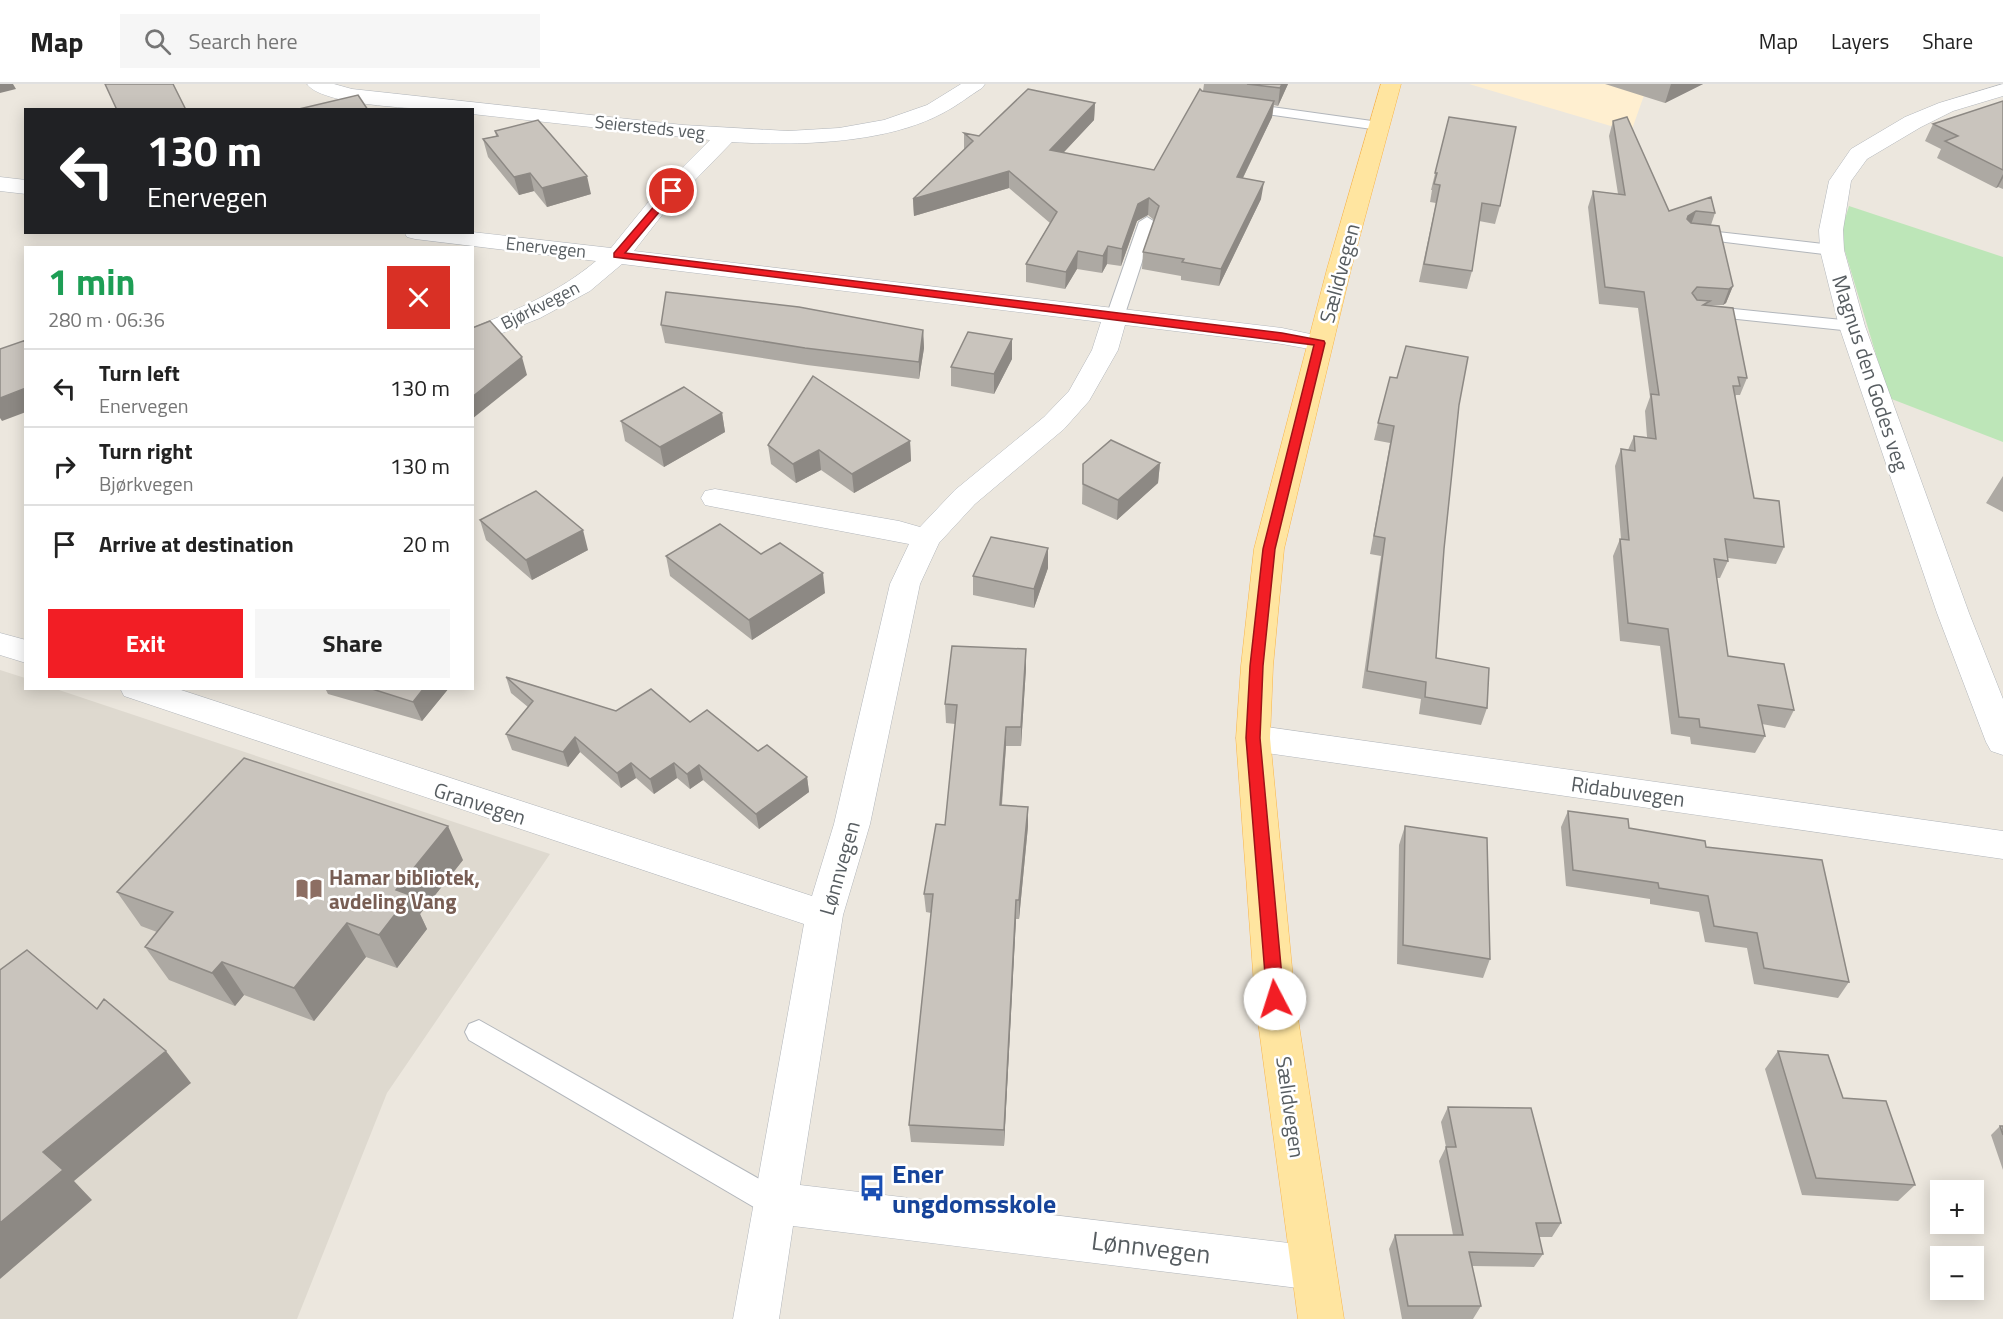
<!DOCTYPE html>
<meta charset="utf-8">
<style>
:root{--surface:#fff;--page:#f6f6f6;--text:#222;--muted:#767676;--line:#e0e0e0;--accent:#f21e25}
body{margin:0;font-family:"Titillium Web",sans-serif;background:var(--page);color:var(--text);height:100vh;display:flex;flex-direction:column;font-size:22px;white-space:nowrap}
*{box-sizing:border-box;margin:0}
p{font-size:20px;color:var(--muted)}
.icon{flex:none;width:33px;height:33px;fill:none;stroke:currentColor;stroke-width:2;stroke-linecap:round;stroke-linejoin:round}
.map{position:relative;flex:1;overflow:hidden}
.sheet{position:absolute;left:24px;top:162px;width:450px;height:444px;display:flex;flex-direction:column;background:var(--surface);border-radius:0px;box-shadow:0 3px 15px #0003}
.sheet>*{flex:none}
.banner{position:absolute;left:24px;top:24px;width:450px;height:126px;border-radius:0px;box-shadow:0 3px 15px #0003;background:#202124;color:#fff;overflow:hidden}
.tools{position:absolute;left:1930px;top:1096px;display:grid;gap:12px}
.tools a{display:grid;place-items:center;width:54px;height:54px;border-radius:0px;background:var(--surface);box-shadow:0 3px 15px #0003;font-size:30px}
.pin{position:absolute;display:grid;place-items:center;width:51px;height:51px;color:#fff;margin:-26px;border:3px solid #fff;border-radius:50%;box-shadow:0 2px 6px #0007}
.me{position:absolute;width:66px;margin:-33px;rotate:355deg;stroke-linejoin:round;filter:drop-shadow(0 0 4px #0008)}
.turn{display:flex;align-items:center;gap:21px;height:126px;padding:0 24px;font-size:27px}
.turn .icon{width:78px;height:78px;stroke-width:2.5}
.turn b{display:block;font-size:42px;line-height:51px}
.round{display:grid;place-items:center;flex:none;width:63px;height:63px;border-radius:0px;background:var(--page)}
.summary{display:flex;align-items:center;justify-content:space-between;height:102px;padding:0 24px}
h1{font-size:36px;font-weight:700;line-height:45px;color:#1e9e55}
.primary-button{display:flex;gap:12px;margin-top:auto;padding:12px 24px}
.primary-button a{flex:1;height:69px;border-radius:0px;background:var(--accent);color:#fff;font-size:24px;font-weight:700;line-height:69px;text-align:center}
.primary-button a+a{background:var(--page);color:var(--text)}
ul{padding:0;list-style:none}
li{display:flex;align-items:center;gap:18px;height:78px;padding:0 24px;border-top:2px solid var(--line)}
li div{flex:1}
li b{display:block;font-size:22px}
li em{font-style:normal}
header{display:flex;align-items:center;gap:36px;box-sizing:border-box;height:84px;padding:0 30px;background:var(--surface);border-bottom:2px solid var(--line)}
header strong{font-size:28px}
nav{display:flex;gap:33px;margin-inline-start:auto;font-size:21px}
.search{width:420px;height:54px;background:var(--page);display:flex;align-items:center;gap:15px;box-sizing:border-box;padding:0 21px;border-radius:0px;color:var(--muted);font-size:22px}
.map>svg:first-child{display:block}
.commercial{fill:#ffefd0}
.education{fill:#ded9cf}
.green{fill:#bde6b8}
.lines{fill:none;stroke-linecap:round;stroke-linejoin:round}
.lane-casing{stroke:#b2b6bb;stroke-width:2}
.street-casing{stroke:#b2b6bb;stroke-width:1}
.primary-casing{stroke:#f9b54a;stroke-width:1}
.lane{fill:#fff;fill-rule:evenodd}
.street{fill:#fff;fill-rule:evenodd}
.primary{fill:#ffe5a0;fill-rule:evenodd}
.wall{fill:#ada9a3}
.shaded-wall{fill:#8d8984}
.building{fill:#c9c4bd;stroke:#8d8984;stroke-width:1.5}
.route{fill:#f21e25;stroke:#9d1418;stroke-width:1.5}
.labels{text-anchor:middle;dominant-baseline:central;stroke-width:5;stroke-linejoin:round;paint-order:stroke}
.far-street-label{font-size:18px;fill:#575d61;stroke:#fff}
.street-label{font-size:21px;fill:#575d61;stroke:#fff}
.education-label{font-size:21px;font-weight:bold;fill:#785e54;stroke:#fff;text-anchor:start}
.near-transit-label{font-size:26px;font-weight:bold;fill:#164399;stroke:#fff;text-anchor:start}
.near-street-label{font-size:26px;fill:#575d61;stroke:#fff}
</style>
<header>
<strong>Map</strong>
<div class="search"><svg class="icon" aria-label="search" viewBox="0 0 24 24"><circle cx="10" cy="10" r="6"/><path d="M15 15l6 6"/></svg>Search here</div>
<nav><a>Map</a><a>Layers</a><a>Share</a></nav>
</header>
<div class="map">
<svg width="2003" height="1235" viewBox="0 0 2003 1235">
<rect width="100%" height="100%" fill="#ece7de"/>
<!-- commercial -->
<path class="commercial" d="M1469 0H1648L1631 48Z"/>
<!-- education -->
<path class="education" d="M0 586 25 594 26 604 56 605 550 770 387 1009 297 1235H0Z"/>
<!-- green -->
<path class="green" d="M1849 122 2003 173V358L1889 314 1844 164 1843 141Z"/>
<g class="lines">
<!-- lane casing -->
<g class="lane-casing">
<path id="lane" d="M1244 19 1379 38 1386 42 1379 46 1239 26 1237 23Z
M1147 133 1155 138 1124 233 1121 237H1109L1106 233 1139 138Z
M1691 145 1832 161 1840 166 1832 171 1685 153 1683 150Z
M1705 222 1852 237 1858 238 1861 242 1858 246 1852 247 1699 231 1696 227 1699 223Z
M479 936 784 1109 789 1119 784 1129 774 1133 764 1129 469 956 465 948 469 940Z"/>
</g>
<!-- street casing -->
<g class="street-casing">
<path id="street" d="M307 0H334L352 5 683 41 788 47 839 44 884 36 927 21 961 0H985L982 4C969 12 957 22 943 29 886 60 796 62 732 58L666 126 634 167 1282 244 1329 254 1333 259 1329 264 1320 267 1282 260 1125 241 1118 266 1089 317 1064 345 975 420 939 459 920 500 870 740 843 831 800 1101 1314 1162 1330 1169 1336 1184 1330 1199 1314 1206 793 1142 779 1235H733L804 840 124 612 120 604H175L812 812 834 740 890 500 909 460 715 423 705 421 701 414 705 407 715 405 899 437 920 443 955 406 1044 333 1069 307 1092 266 1101 238 622 180 590 207 540 234 472 261V244C517 226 559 208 596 177L415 155 407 153 404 148H472L611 164 650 116 710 56 472 30V26C442 26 323 24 307 0Z
M2003 0V12L1953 27 1921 43 1867 75 1851 97 1843 146 1844 166 1865 242 1969 529 2003 615V671L1991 667 1986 658 1937 529 1839 242 1820 166 1819 146 1829 97 1851 65 1905 33 1939 19Z
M0 93 26 96V110L0 107Z
M0 549 26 556V579L0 571Z
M1253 641 2003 747V775L1253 667 1241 663 1236 654 1241 645Z"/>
</g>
<!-- primary casing -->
<g class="primary-casing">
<path id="primary" d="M1381 0H1401L1351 185 1284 465 1273 582 1270 654 1295 915 1344 1235H1298L1255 915 1236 654 1241 582 1254 465 1327 185Z"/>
</g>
<!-- lane -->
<use href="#lane" class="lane"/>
<!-- street -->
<use href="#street" class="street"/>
<!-- primary -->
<use href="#primary" class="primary"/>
</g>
<!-- wall -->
<path class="wall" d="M1204 0H1288L1278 22 1274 21 1272 33 1243 94 1261 115 1219 202 1181 196V192L1142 185 1143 168 1154 136 1148 131 1137 137 1121 182 1107 180 1102 189 1077 185 1065 205 1026 198V180L1050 139 1009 104 914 132 913 115 964 66V49L979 52 1095 19 1094 36 1063 69 1154 86 1202 7H1203Z
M1605 0H1703L1665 19Z
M2003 17V105L1998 103 1996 104 1937 74 1941 65 1925 57 1933 40Z
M1449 33 1500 122 1495 140 1479 137 1472 187 1467 205 1419 198 1436 119 1430 118 1432 106H1431Z
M1613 37 1669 127 1711 113 1715 129 1711 141 1733 202 1726 219 1723 221H1708V222L1747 294 1740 311H1736L1735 313 1754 414 1784 463 1776 480 1728 474V477L1720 494H1716L1728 572 1794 626 1785 644 1762 640 1765 652 1755 669 1691 660 1690 653 1671 650 1660 562 1620 557 1613 472 1620 455H1621L1615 382 1621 365 1628 366 1634 352 1647 353 1645 327 1650 313 1638 224 1599 220 1588 123 1593 107 1618 110 1609 52Z
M495 47 591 110 547 123 534 107 519 111 488 73 483 55 496 52Z
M661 241 923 246 924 264 919 295 807 281 665 259Z
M1012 255V275L994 310 951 302V283Z
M1459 321 1444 465 1436 574 1487 624 1481 641 1419 630 1421 615 1362 604 1381 472 1370 470 1390 359 1374 356 1378 339Z
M722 329 725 348 664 383 625 357 621 337Z
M910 357 911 377 854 409 821 386 796 399 771 380 768 361Z
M1160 379 1158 399 1117 436 1082 420 1083 380Z
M2003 392V428L1986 419Z
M480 436 588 466 532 496 486 456Z
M761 470 825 509 752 556 670 492 666 472Z
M1048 484 1034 524 973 511V492Z
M1026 565V584L1021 662H1006L1002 721 1028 742 1019 835H1016L1004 1062 911 1058 909 1041 931 829 926 828 924 810 945 741 955 640 946 639 945 620Z
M506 593 616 627 690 638 758 667 807 693 809 708 759 745 703 696 690 705 677 694 654 710 636 694 621 704 580 668 568 683 512 666 506 650 528 623 511 609Z
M325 604H449L422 637 328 610Z
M1568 727 1629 744 1706 763 1849 898 1838 914 1754 900 1747 864 1705 858 1699 828 1650 820V815L1566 802 1561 743Z
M1405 742 1490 875 1483 894 1397 880 1399 761Z
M463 776 420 830 427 845 397 884 366 873 314 937 244 911 235 922 169 896 145 863 157 848 141 842 117 808Z
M1778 967 1843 1014 1915 1101 1898 1117 1802 1111 1765 985Z
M1448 1023 1561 1139 1552 1153H1539L1543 1170 1534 1183 1472 1182 1481 1222 1473 1235H1402L1389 1165 1395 1151H1453L1439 1077 1446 1063 1441 1038Z
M2000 1042H2003V1086L1991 1051Z"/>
<!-- shaded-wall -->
<path class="shaded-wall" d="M0 0H13L16 5 0 9Z
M1282 0H1288L1278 22 1280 4Z
M1671 0H1703L1665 19Z
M1274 17 1272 33 1235 110 1237 93Z
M1095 19 1094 36 1050 83V66Z
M1009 87V104L914 132 913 115Z
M530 89 534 107 519 111 514 93Z
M2003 90V94L1998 103 1996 104Z
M587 92 591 110 547 123 542 104Z
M1264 98 1261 115 1219 202 1221 185Z
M1149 114 1148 131 1137 137 1121 182 1122 165 1138 120Z
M1696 127 1690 143 1682 148 1688 132Z
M1108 162 1107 180 1102 189 1103 172Z
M1078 167 1077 185 1065 205 1066 188Z
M1733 202 1726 219 1723 221 1729 205Z
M923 246 924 264 919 295V278Z
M1012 255V275L994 310V290Z
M522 273 527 291 472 335V313Z
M26 304V328L2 337 0 334V314Z
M722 329 725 348 664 383 660 363Z
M910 357 911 377 854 409 852 390Z
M819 366 821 386 796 399 793 380Z
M1160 379 1158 399 1117 436 1118 416Z
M583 446 588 466 532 496 526 476Z
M1048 464V484L1034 524V505Z
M823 489 825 509 752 556 749 536Z
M1026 565V584L1021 662V643Z
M424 604H449L422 637 413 618Z
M1006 643V662L1000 740V721Z
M575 653 580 668 568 683 563 668Z
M631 679 636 694 621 704 617 689Z
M674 679 677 694 654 710 650 695Z
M699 681 703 696 690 705 687 690Z
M807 693 809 708 759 745 756 730Z
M1028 723V742L1019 835V816Z
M448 742 463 776 420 830 427 845 397 884 379 851 396 806Z
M1016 816V835L1004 1062V1046Z
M347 839 366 873 314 937 294 904Z
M222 878 244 911 235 922 212 889Z
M166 967 191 999 74 1097 92 1116 0 1195V1139L43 1068Z"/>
<!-- building -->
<path class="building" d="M105 0H173L186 26H117Z
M1247 0H1282L1280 4Z
M1028 5 1095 19 1050 66 1154 86 1200 5 1202 7 1274 17 1237 93 1264 98 1221 185 1182 178 1184 175 1143 168 1159 122 1149 114 1138 120 1122 165 1108 162 1103 172 1078 167 1066 188 1026 180 1057 128 1009 87 913 115 973 57 964 49 979 52Z
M358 11 368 26 299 25Z
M2003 17V86L1945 57 1958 52 1933 40Z
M1449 33 1516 43 1500 122 1482 119 1472 187 1424 180 1440 101 1434 100 1437 89H1435Z
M1627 33 1669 127 1711 113 1715 129 1696 127 1688 132 1687 135 1691 139 1719 142 1733 202 1729 205 1697 203 1692 209 1697 216 1710 217 1703 221 1733 224 1747 294 1738 293 1740 302H1733L1754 414 1779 417 1784 463 1725 455 1728 477 1714 475 1728 572 1784 580 1794 626 1758 621 1765 652 1700 643 1699 635 1679 633 1668 545 1628 539 1620 455 1629 456 1621 365 1635 367 1634 352 1656 355 1651 310 1659 311 1644 208 1605 203 1593 107 1625 111 1613 37Z
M538 36 587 92 542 104 530 89 514 93 483 55 498 52 495 47Z
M666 208 799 223 923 246 919 278 805 264 661 241Z
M490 237 522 273 472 313V244Z
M968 248 1012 255 994 290 951 283Z
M26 256V304L0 314V265Z
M1406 262 1468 273 1459 321 1444 465 1436 574 1489 584 1487 624 1425 613 1426 598 1367 587 1385 454 1374 452 1394 342 1378 339 1390 293 1397 294Z
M813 292 910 357 852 390 819 366 793 380 768 361Z
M684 303 722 329 660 363 621 337Z
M1111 356 1160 379 1118 416 1083 400V380Z
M536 407 583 446 526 476 480 436Z
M720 440 761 470 780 459 823 489 749 536 666 472Z
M991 453 1048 464 1034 505 973 492Z
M952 562 1026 565 1021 643H1006L1000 721 1028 723 1019 816H1016L1004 1046 909 1041 933 810H924L936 740 945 741 957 621 945 620Z
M506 593 616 627 651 605 690 638 707 626 758 667 767 661 807 693 756 730 699 681 687 690 674 679 650 695 631 679 617 689 575 653 563 668 506 650 533 617Z
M369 604H424L413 618Z
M244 674 448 742 396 806 410 811 379 851 347 839 294 904 222 878 212 889 145 863 173 828 117 808Z
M1568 727 1628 735 1629 744 1705 757 1706 763 1822 776 1849 898 1764 884 1757 849 1714 842 1708 812 1659 804 1658 799 1573 786Z
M1405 742 1487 754 1490 875 1403 861Z
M27 866 97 925 104 915 166 967 43 1068 63 1086 0 1139V886Z
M1778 967 1828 971 1843 1014 1886 1017 1915 1101 1816 1094Z
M1448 1023 1531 1024 1561 1139H1536L1543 1170 1469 1168 1481 1222H1408L1395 1151H1463L1446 1063H1456Z
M2000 1042H2003V1051Z"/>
<!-- route -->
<path class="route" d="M672 104 677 107 675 109 625 169 1282 249 1324 257 1325 259 1275 465 1263 582 1260 654 1284 915 1281 920 1275 922 1270 920 1267 915 1246 654 1250 582 1263 465 1314 261 614 173V169L669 105Z"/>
<!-- icons -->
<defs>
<g id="library-bare" transform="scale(2.07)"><path d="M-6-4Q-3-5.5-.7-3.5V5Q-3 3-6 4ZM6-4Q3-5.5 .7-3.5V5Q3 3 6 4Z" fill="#8d6e63" stroke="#fff" stroke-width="2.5" paint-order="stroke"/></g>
<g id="bus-bare" transform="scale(2.07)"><path d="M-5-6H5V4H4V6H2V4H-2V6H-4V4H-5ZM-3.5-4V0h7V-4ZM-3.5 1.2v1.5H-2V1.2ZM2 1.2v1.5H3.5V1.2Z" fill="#1a4fb4" stroke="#fff" stroke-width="2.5" paint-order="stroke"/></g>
</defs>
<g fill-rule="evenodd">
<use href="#library-bare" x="309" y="805"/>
<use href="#bus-bare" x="872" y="1104"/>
</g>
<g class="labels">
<!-- far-street labels -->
<g class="far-street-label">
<text transform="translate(650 43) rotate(6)">Seiersteds veg</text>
<text transform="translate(546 163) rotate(6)">Enervegen</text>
<text transform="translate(540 221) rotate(-27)">Bjørkvegen</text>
</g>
<!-- street labels -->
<g class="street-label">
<text transform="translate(1339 189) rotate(-75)">Sælidvegen</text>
<text transform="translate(1871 289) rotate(72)">Magnus den Godes veg</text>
<text transform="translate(1628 707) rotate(8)">Ridabuvegen</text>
<text transform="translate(480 719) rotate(18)">Granvegen</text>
<text transform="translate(839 784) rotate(-74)">Lønnvegen</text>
<text transform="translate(1291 1023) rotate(82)">Sælidvegen</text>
</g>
<!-- education labels -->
<g class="education-label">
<text x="329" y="793">Hamar bibliotek,<tspan x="329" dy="24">avdeling Vang</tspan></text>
</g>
<!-- near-transit labels -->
<g class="near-transit-label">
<text x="892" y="1089">Ener<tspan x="892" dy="30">ungdomsskole</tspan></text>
</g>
<!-- near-street labels -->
<g class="near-street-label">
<text transform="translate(1151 1163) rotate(7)">Lønnvegen</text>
</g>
</g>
</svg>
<div class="tools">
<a>+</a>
<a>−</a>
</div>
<div class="pin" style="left:672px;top:107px;background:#d93025"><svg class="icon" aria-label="arrive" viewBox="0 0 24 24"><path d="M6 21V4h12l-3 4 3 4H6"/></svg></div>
<svg class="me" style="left:1275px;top:915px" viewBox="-20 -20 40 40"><circle r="19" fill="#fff"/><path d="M0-13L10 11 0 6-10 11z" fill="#f21e25"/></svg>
<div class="banner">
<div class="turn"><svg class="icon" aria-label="left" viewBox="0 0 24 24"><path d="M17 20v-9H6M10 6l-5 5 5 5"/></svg><div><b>130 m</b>Enervegen</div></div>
</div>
<section class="sheet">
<div class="summary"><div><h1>1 min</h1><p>280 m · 06:36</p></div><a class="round" style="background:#d93025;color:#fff"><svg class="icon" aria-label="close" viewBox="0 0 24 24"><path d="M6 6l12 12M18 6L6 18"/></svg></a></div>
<ul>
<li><svg class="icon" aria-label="left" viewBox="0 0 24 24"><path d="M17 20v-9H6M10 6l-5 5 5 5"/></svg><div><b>Turn left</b><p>Enervegen</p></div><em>130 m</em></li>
<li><svg class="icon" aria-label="right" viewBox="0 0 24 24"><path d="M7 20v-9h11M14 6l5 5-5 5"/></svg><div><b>Turn right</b><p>Bjørkvegen</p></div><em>130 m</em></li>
<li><svg class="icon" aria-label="arrive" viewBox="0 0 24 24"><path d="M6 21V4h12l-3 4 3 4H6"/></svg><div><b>Arrive at destination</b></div><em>20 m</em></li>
</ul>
<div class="primary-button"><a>Exit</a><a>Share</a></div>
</section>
</div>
